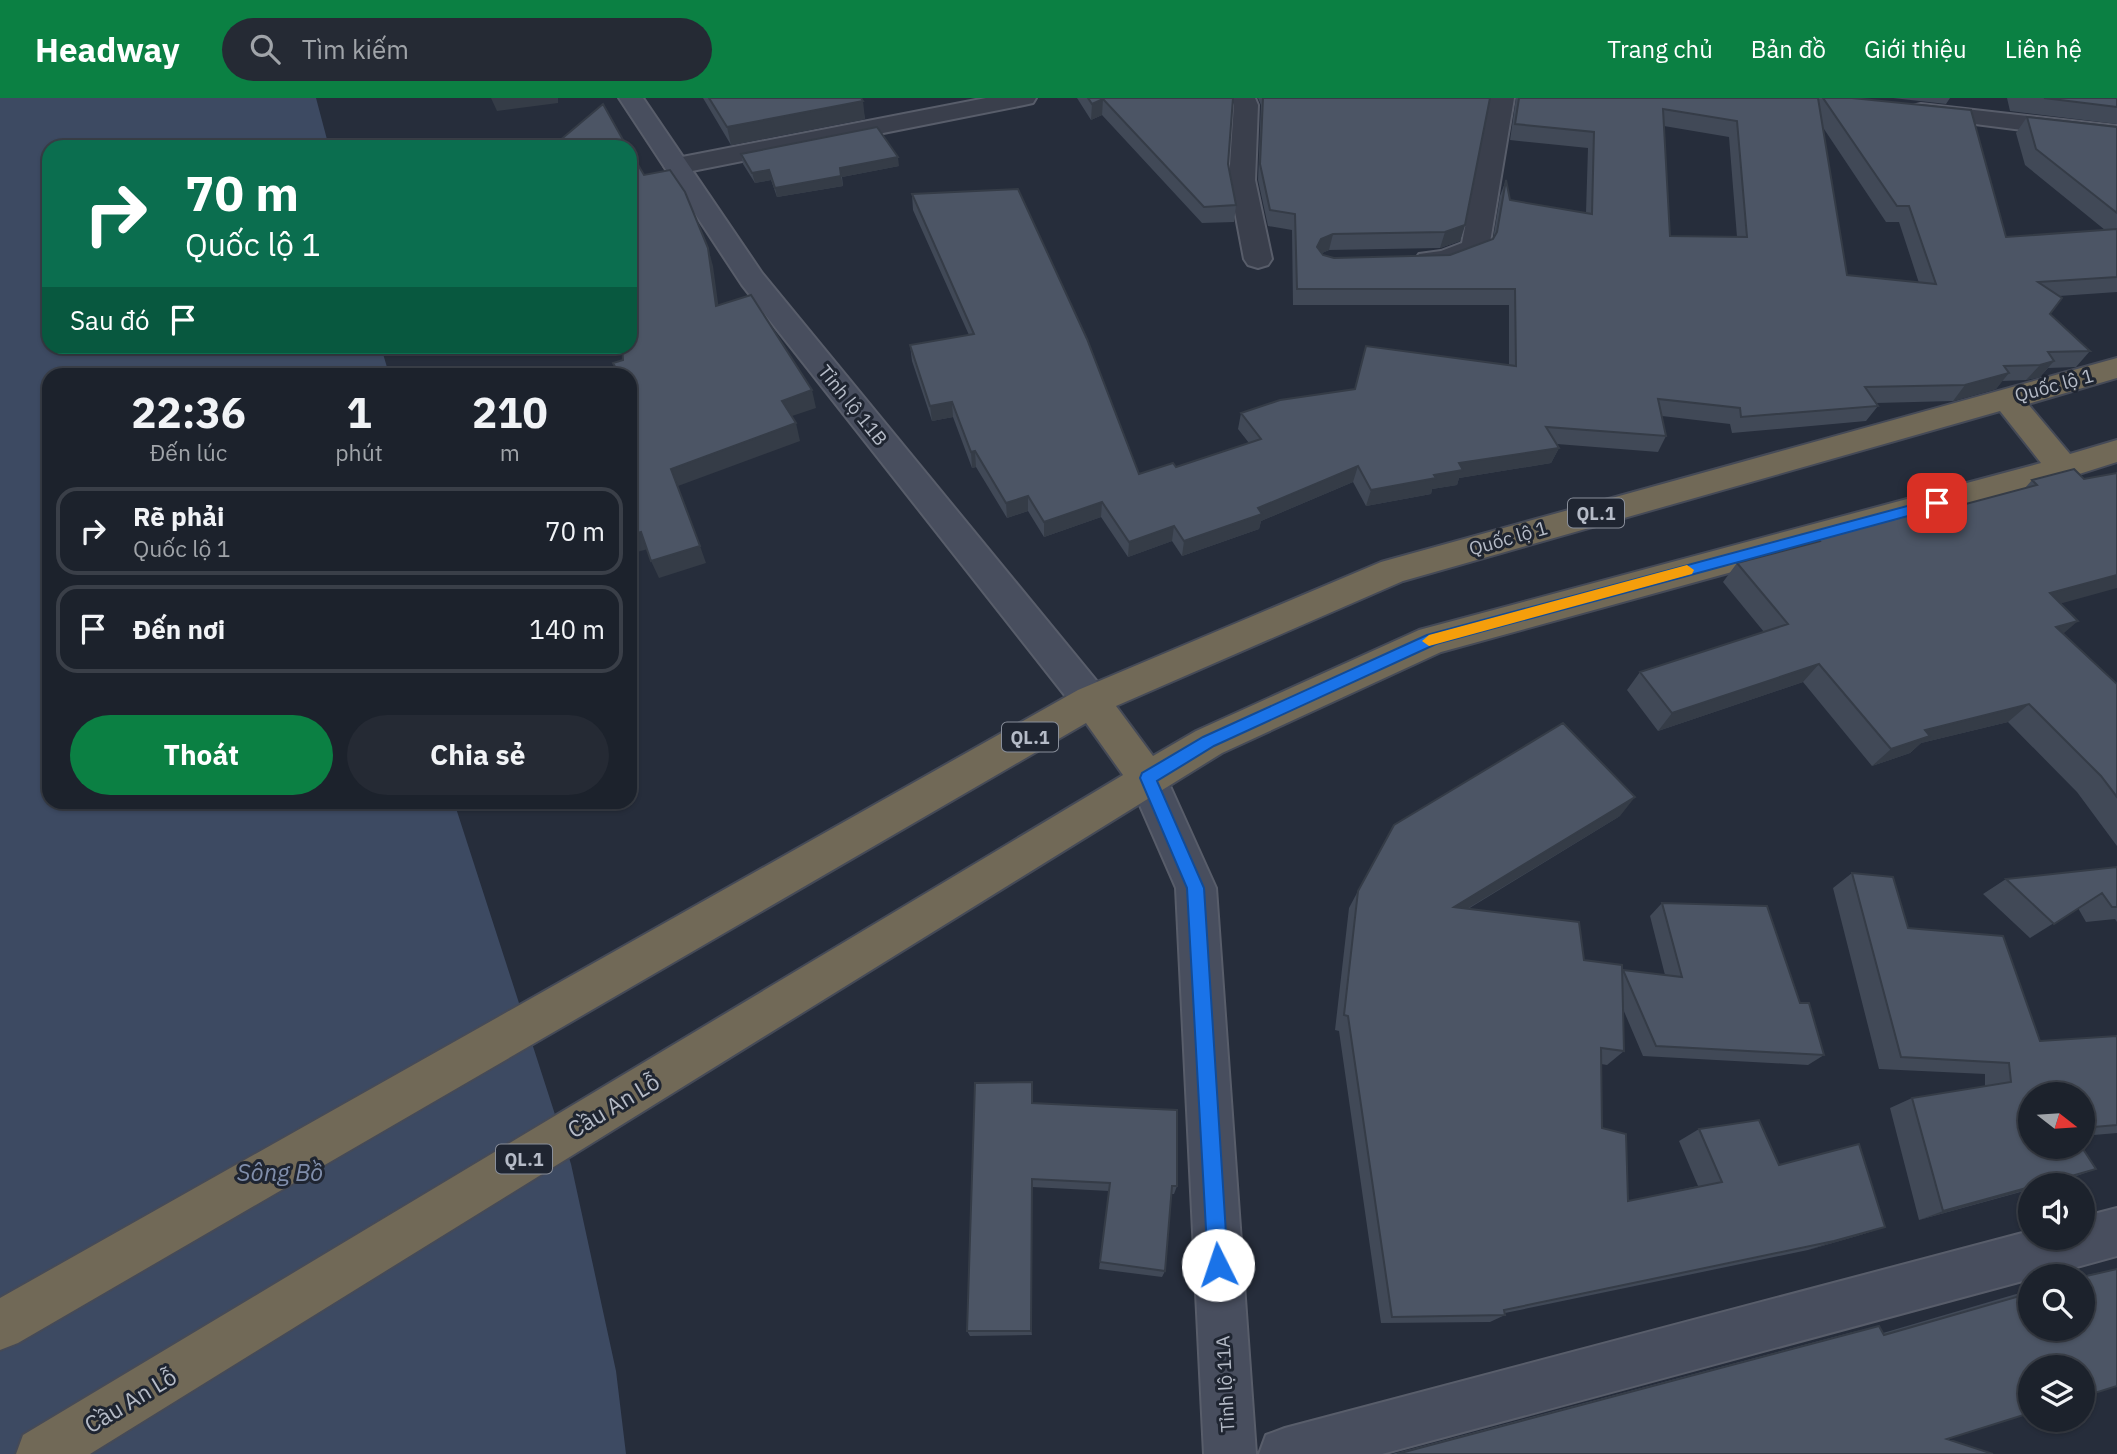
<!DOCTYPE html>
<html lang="vi">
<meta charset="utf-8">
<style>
:root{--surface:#1c222c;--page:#252a34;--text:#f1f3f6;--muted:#a0a4a9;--line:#3a3f48;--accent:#0b8043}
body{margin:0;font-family:"IBM Plex Sans",sans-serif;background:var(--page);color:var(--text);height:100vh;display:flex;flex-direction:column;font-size:26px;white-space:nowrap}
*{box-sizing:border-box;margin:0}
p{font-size:23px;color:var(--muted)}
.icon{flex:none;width:38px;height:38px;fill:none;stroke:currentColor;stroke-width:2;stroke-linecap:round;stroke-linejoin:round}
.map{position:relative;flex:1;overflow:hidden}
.details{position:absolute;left:42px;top:270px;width:595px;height:441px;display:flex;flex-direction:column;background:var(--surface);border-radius:21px;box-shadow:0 2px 5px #0004,0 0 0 2px var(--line)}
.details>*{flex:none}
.hud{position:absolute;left:42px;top:42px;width:595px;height:214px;border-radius:21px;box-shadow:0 2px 5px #0004,0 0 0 2px var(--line);background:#0b6e4f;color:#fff;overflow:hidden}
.needle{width:46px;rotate:107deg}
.buttons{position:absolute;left:2018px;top:984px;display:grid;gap:14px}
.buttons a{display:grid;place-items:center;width:77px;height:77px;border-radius:50%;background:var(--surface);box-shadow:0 2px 5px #0004,0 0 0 2px var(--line);font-size:35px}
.pin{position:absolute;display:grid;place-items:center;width:60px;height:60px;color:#fff;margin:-30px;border-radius:14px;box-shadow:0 4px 10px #0006}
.me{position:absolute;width:77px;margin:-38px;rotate:356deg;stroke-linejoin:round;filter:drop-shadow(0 0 5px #0008)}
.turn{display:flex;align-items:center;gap:24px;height:147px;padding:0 28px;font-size:32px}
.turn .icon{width:91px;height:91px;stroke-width:2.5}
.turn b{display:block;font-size:49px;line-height:60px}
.then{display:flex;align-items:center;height:66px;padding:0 28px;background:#0003;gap:14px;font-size:26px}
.eta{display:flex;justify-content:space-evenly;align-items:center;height:119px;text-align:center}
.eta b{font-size:42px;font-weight:800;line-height:49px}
.primary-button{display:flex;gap:14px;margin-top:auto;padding:14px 28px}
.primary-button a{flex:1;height:80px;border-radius:42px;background:var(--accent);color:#fff;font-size:28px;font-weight:800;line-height:80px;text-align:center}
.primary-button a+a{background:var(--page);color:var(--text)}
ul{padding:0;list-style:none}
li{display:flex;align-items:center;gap:21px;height:88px;margin:0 14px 10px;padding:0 14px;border:4px solid var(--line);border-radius:21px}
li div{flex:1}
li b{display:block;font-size:26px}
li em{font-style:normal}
header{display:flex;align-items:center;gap:42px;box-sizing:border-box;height:98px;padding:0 35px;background:var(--accent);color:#fff}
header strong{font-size:33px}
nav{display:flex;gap:38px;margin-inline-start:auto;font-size:24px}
.search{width:490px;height:63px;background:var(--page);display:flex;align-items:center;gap:18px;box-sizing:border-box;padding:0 24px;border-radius:38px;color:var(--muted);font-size:26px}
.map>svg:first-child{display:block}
.water{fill:#3d4a62}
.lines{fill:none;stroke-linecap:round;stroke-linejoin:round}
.street-casing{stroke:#585d6a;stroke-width:4}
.secondary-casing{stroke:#585d6a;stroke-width:4}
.highway-casing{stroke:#454a57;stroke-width:4}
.street{fill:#3a3f4c;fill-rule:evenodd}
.secondary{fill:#484e5e;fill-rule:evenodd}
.highway{fill:#716957;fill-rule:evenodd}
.wall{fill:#414957;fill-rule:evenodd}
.shaded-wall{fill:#353c47}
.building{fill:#4c5565;stroke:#353c47;stroke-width:2;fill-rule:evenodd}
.route{fill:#1a73e8;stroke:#114b97;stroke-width:2}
.slow{fill:#f59e0b}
.labels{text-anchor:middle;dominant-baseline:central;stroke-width:6;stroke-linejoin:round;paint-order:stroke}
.shield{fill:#1f2531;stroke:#888e9a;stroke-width:2}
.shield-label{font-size:18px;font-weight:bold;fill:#b5bbc7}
.street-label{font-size:19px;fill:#b5bbc7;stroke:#1f2531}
.near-street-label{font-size:23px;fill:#b5bbc7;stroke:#1f2531}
.near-water-label{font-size:24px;font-style:italic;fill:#808eab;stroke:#1f2531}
</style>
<header>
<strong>Headway</strong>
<div class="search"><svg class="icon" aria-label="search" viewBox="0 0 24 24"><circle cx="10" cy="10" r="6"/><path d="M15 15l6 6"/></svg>Tìm kiếm</div>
<nav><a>Trang chủ</a><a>Bản đồ</a><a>Giới thiệu</a><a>Liên hệ</a></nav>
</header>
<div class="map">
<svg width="2117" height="1356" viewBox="0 0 2117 1356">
<rect width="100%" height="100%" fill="#262d3b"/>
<!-- water -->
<path class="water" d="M0 0H316L329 49H49V248L381 249 389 276H49V704H454L571 1066 616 1273 626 1356H0Z"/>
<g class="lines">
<!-- street casing -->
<g class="street-casing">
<path id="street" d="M986 0H1036L1033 5 1024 7 677 76 668 74 664 68 668 62 677 60Z
M1231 0H1255L1258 7 1255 82 1272 161 1268 167 1258 170 1248 167 1244 161 1229 82 1234 7Z
M1490 0H1514L1489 150C1476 168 1439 173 1419 168L1415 162 1419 156 1441 153 1462 145Z
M1921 6 2117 28V44L1912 18 1909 13 1912 8Z"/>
</g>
<!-- secondary casing -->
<g class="secondary-casing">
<path id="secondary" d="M619 0H643L762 175 1104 592 1109 603 1104 614 1091 618 1078 614 742 187Z
M1147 664 1161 668 1216 790 1256 1356H1204L1176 790 1128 680 1133 668Z
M2117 1110V1158L2044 1178H2030V1181L1382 1356H1259L1266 1337 1285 1330 2030 1133V1139H2082V1119Z"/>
</g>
<!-- highway casing -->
<g class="highway-casing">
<path id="highway" d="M2117 260V280L2028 306 2070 356 2117 342V364L2016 396 1441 554 1222 655 90 1356H16L23 1337 1123 677 1086 625 18 1245 0 1252V1200L1078 592 1381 464ZM2000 313 2041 365 1419 532 1196 633 1153 658 1116 608 1403 483Z"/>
</g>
<!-- street -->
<use href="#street" class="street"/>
<!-- secondary -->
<use href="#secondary" class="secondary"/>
<!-- highway -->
<use href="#highway" class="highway"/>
</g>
<!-- wall -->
<path class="wall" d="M703 0H861L865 21 731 47Z
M1077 0H1233L1228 66 1236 107 1234 124 1202 125 1102 17 1091 22Z
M1258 0H1490L1465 127 1460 143 1440 150 1329 152 1322 155 1323 157 1334 160 1450 157 1493 141 1500 98 1506 82 1510 102 1586 115 1588 50 1510 42 1516 0H1818V2L1819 0H1852L2006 139 2105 132 2025 67 2016 35 2027 19 2117 29V194L2059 198 2050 216 2090 253 2076 269 2048 270 2040 279 2026 282 2002 283 1996 291 1953 303 1876 305 1878 308 1866 323 1732 335 1730 326 1662 318 1666 338 1658 354 1557 346 1559 350 1551 365 1459 380 1457 387 1432 391 1431 396 1366 408 1353 384 1261 423 1259 431 1182 458 1172 443 1128 459 1101 419 1044 439 1028 413 1007 420 976 369 972 370 953 319 932 323 912 263 910 247 969 237 913 112 912 96 1139 376 1176 369 1249 345 1238 331 1241 315 1509 267V207H1293L1292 132 1268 128 1258 82 1261 7ZM1664 28 1729 39 1737 139 1670 138ZM1822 28 1886 124H1899L1919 185 1847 177Z
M1893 0H1950L1946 6Z
M2007 0H2117V26L2010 13Z
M741 56 899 68 842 79 843 88 777 99 771 82 755 85 743 66Z
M2074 371 2061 505 2063 536 2117 586V748L2077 694 2008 624 1921 645 1910 655 1872 668 1803 584 1658 633 1627 592 1640 574 1764 534 1723 484 1737 465 1811 445 1817 438 1932 415 2025 390 2032 382Z
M1620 718 1468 811 1584 862 1622 873 1623 872 1665 877 1650 818 1662 805 1800 905 1824 957 1808 967 1643 958 1623 911 1624 953 1607 967 1601 966 1602 1030 1628 1103 1698 1088 1679 1043 1699 1031 1779 1067 1885 1129 1857 1138 1808 1152 1505 1215V1217L1490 1224 1381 1225 1339 933 1335 932 1349 810 1358 793Z
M2117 769V824L2115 821 2086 824 2078 810 2030 840 1983 796 2006 781Z
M1852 775 1908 830 2040 943 2117 938V1035L2082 1038V996H2030L2096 1071 2068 1081 1919 1122 1890 1010 1912 1000 1985 988V976L1879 971 1833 790Z
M1033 1005 1177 1088 1174 1096H1171L1165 1173 1162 1179 1099 1171 1109 1093 1032 1089V1237L970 1238 967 1233Z
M2117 1171V1288L2082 1299V1269H2030V1315L1947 1341 1993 1356H1392L1853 1234 1879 1228 1883 1235 2030 1192V1230H2082V1178Z"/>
<!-- shaded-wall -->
<path class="shaded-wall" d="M491 0H558V5L497 13Z
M1103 1 1102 17 1091 22 1092 6Z
M863 3 865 21 731 47 727 29Z
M898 59 899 68 842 79 840 70Z
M769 72 771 82 755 85 752 75Z
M841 78 843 88 777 99 775 90Z
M1465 127 1460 143 1440 150 1445 134Z
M1333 136 1329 152 1318 157 1317 149 1321 141Z
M708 150 713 168 721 227 716 208Z
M2054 263 2040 279 2026 282 2040 267Z
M2009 275 1996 291 1953 303 1965 287Z
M812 292 816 310 786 320 782 303Z
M952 304 953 319 932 323 930 308Z
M796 325 800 343 678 388 671 371Z
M1559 350 1551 365 1459 380 1457 387 1432 391 1431 396 1366 408 1371 392 1434 377 1459 365Z
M975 353 976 369 972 370 971 354Z
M1358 368 1353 384 1261 423 1259 431 1182 458 1184 443 1258 410Z
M1028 398V413L1007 420 1006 405Z
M1102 404 1101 419 1044 439V424Z
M1174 428 1172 443 1128 459 1129 444Z
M641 434 648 451 630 456V437Z
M700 448 706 465 659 480 651 463Z
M2117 477V490L2030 514 2050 495Z
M2078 523 2057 541 2056 529Z
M1819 566 1803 584 1658 633 1672 615Z
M2029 606 2008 624 1921 645 1910 655 1872 668 1891 651 1925 632Z
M1635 699 1620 718 1442 826 1454 809Z
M2096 1071 2045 1087H2040Z
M1032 1081V1237L1031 1233Z
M2030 1089V1091L1919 1122 1943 1113Z
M1885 1129 1857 1138 1808 1152 1834 1143Z"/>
<!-- building -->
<path class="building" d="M709 0H861L863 3 727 29Z
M1088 0H1233L1228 66 1236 107 1204 109 1103 1 1092 6Z
M1263 0H1490L1465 127 1445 134 1333 136 1321 141 1317 149 1323 157 1334 160 1450 157 1493 141 1497 134 1506 82 1510 102 1592 116 1594 34 1515 26 1519 0H1818L1847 177 1936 186 1909 108H1897L1823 0H1852L1971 12 2006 139 2117 131V179L2038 184 2062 200 2050 216 2090 253 2048 254 2054 263 2040 267 2004 268 2009 275 1965 287 1865 289 1878 308 1741 319 1740 310 1658 301 1666 338 1546 329 1559 350 1459 365 1463 372 1434 377 1436 380 1371 392 1358 368 1258 410 1262 416 1184 443 1174 428 1129 444 1102 404 1044 424 1028 398 1006 405 975 353 971 354 952 304 930 308 910 247 974 236 912 96 1018 91 1087 241 1139 376 1173 365 1176 369 1261 341 1241 315 1280 302 1355 291 1366 248 1516 268 1515 191H1297L1295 116 1270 112 1260 66ZM1663 11 1737 23 1747 139 1670 138Z
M2044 0H2117V9Z
M603 6 627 49H552Z
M2027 19 2117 29V115L2036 51Z
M877 29 898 59 840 70 841 78 775 90 769 72 752 75 741 56Z
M630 53 644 77 670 72 685 94 708 150 716 208 751 197 812 292 782 303 796 325 671 371 700 448 651 463 641 434 630 437V276H619L613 265 623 262 622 248H630Z
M2074 371 2084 381 2117 375V477L2050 495 2078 523 2056 529 2117 586V699L2101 678 2029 606 1925 632 1930 638 1891 651 1819 566 1672 615 1640 574 1788 526 1737 465 1820 443 1817 438 1875 423 1927 409 1932 415 2037 387 2032 382Z
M1563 625 1635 699 1454 809 1579 824 1584 862 1622 867 1624 953 1601 950 1602 1030 1626 1036 1628 1103 1722 1084 1699 1031 1759 1022 1779 1067 1859 1046 1885 1129 1834 1143 1504 1212 1505 1217 1392 1219 1348 918 1344 917 1358 793 1394 727Z
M2117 769V809H2112L2102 795 2054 826 2006 781Z
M1852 775 1893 779 1908 830 2003 838 2040 943 2117 938V1027L2082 1030V996H2030V1048H2081L2096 1071 2040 1087H2030V1089L1943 1113 1912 1000 2011 984 2009 965 1901 959Z
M1662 805 1767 808 1800 905H1809L1824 957 1656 948 1623 872 1682 879Z
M1032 984V1005L1177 1012V1088H1172L1165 1173 1100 1164 1110 1085 1032 1081 1031 1233H967L975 985Z
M2117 1171V1288L2082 1299V1269H2030V1315L1947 1341 1993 1356H1397L1879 1228 1884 1237 2030 1195V1230H2082V1179Z"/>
<!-- route -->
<path class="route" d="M1937 400 1943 405 1941 409 1436 546 1214 648 1157 683 1204 790 1228 1167 1225 1175 1218 1177 1211 1175 1208 1167 1187 790 1140 680 1142 675 1203 639 1427 537Z"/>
<!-- slow -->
<path class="slow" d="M1687 467 1694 472 1692 476 1429 548 1422 543 1429 537Z"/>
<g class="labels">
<!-- shield labels -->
<g class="shield">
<rect x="1568" y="400.5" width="56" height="29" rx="5"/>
<rect x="1002" y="624.5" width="56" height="29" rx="5"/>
<rect x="496" y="1046.5" width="56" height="29" rx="5"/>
</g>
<g class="shield-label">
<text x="1596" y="415">QL.1</text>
<text x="1030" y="639">QL.1</text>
<text x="524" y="1061">QL.1</text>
</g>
<!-- street labels -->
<g class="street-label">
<text transform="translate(2054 287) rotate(-15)">Quốc lộ 1</text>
<text transform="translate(853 307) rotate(51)">Tỉnh lộ 11B</text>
<text transform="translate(1508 440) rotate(-16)">Quốc lộ 1</text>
<text transform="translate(1225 1286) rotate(-93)">Tỉnh lộ 11A</text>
</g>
<!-- near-street labels -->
<g class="near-street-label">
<text transform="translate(613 1007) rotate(-31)">Cầu An Lỗ</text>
<text transform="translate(130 1302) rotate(-31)">Cầu An Lỗ</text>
</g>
<!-- near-water labels -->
<g class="near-water-label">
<text x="280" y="1074">Sông Bồ</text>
</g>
</g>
</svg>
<div class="buttons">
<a><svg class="needle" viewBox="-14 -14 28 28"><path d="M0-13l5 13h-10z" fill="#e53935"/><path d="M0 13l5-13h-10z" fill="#a0a4a9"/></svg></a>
<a><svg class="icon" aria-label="sound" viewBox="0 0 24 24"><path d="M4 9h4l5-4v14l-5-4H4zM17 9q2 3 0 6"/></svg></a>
<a><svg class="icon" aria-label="search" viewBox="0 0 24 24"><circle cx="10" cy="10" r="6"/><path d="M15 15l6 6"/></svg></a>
<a><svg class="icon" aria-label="layers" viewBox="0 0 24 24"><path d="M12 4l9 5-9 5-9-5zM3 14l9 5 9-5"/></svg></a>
</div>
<div class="pin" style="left:1937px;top:405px;background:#d93025"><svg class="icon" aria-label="arrive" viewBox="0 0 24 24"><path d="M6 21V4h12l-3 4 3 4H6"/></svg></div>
<svg class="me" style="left:1218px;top:1167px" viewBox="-20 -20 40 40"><circle r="19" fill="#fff"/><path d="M0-13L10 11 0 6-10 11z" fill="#1a73e8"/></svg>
<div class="hud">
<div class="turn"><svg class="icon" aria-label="right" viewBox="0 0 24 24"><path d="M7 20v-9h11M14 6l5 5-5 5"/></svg><div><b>70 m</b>Quốc lộ 1</div></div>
<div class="then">Sau đó<svg class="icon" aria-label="arrive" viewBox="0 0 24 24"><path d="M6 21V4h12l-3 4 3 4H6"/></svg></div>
</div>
<section class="details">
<div class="eta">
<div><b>22:36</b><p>Đến lúc</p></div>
<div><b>1</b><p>phút</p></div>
<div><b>210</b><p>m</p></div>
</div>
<ul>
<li><svg class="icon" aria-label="right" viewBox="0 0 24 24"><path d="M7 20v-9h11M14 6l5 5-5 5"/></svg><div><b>Rẽ phải</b><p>Quốc lộ 1</p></div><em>70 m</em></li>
<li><svg class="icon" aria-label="arrive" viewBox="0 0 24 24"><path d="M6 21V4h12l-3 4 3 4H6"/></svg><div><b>Đến nơi</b></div><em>140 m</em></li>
</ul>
<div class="primary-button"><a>Thoát</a><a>Chia sẻ</a></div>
</section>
</div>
